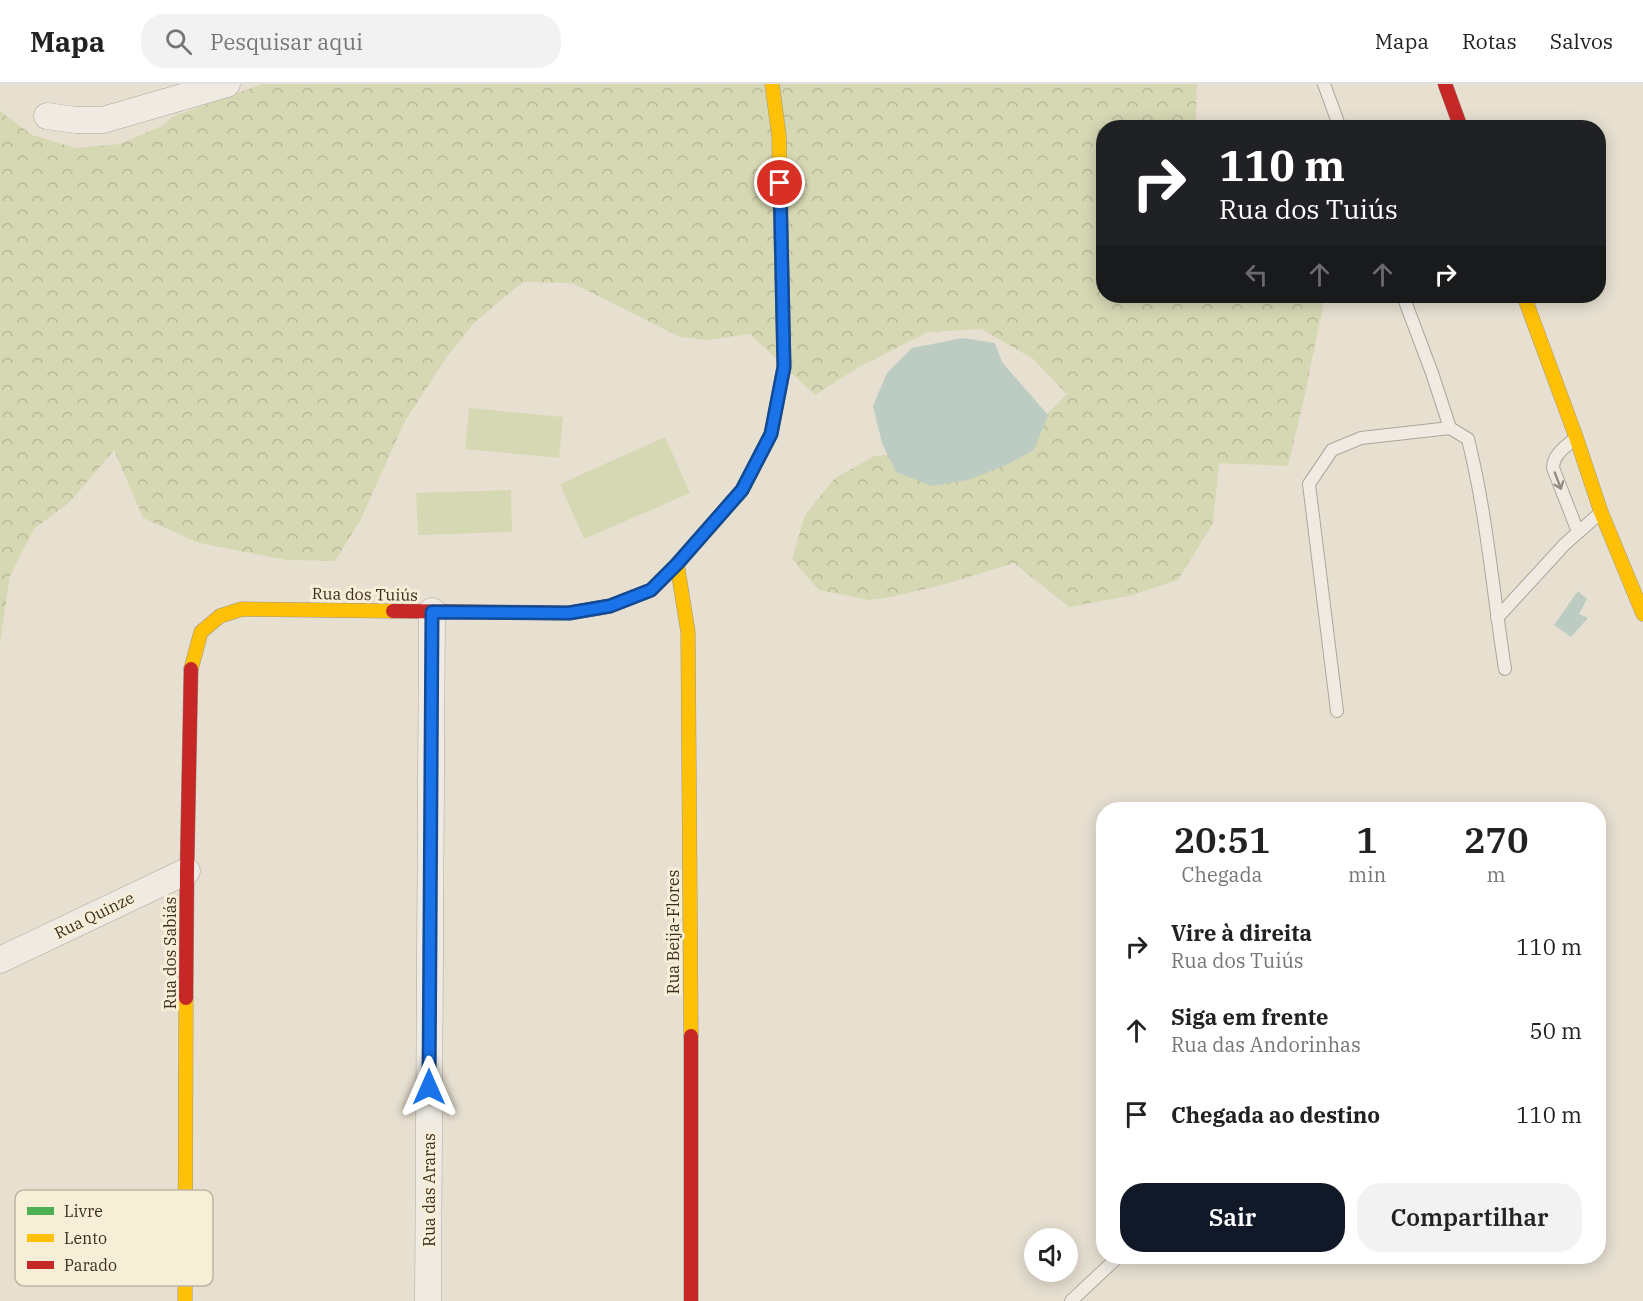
<!DOCTYPE html>
<html lang="pt">
<meta charset="utf-8">
<style>
:root{--surface:#fff;--page:#f2f2f2;--text:#222;--muted:#767676;--line:#e0e0e0;--accent:#111827}
body{margin:0;font-family:"IBM Plex Serif",serif;background:var(--page);color:var(--text);height:100vh;display:flex;flex-direction:column;font-size:22px;white-space:nowrap}
*{box-sizing:border-box;margin:0}
p{font-size:20px;color:var(--muted)}
.icon{flex:none;width:33px;height:33px;fill:none;stroke:currentColor;stroke-width:2;stroke-linecap:round;stroke-linejoin:round}
.map{position:relative;flex:1;overflow:hidden}
.panel{position:absolute;left:1096px;top:718px;width:510px;height:462px;display:flex;flex-direction:column;background:var(--surface);border-radius:24px;box-shadow:0 3px 15px #0003}
.panel>*{flex:none}
.banner{position:absolute;left:1096px;top:36px;width:510px;height:183px;border-radius:24px;box-shadow:0 3px 15px #0003;background:#202124;color:#fff;overflow:hidden}
.buttons{position:absolute;left:1024px;top:1144px;display:grid;gap:12px}
.buttons a{display:grid;place-items:center;width:54px;height:54px;border-radius:50%;background:var(--surface);box-shadow:0 3px 15px #0003;font-size:30px}
.pin{position:absolute;display:grid;place-items:center;width:51px;height:51px;color:#fff;margin:-26px;border:3px solid #fff;border-radius:50%;box-shadow:0 2px 6px #0007}
.me{position:absolute;width:66px;margin:-33px;rotate:0deg;stroke-linejoin:round;filter:drop-shadow(0 0 4px #0008)}
.turn{display:flex;align-items:center;gap:21px;height:126px;padding:0 24px;font-size:27px}
.turn .icon{width:78px;height:78px;stroke-width:2.5}
.turn b{display:block;font-size:42px;line-height:51px}
.lanes{display:flex;align-items:center;height:57px;padding:0 24px;background:#0003;justify-content:center;gap:30px;direction:ltr}
.lanes .off{opacity:.35}
.eta{display:flex;justify-content:space-evenly;align-items:center;height:102px;text-align:center}
.eta b{font-size:36px;font-weight:600;line-height:42px}
.cta{display:flex;gap:12px;margin-top:auto;padding:12px 24px}
.cta a{flex:1;height:69px;border-radius:24px;background:var(--accent);color:#fff;font-size:24px;font-weight:600;line-height:69px;text-align:center}
.cta a+a{background:var(--page);color:var(--text)}
ul{padding:0;list-style:none}
li{display:flex;align-items:center;gap:18px;height:84px;padding:0 24px}
li div{flex:1}
li b{display:block;font-size:22px}
li em{font-style:normal}
header{display:flex;align-items:center;gap:36px;box-sizing:border-box;height:84px;padding:0 30px;background:var(--surface);border-bottom:2px solid var(--line)}
header strong{font-size:28px}
nav{display:flex;gap:33px;margin-inline-start:auto;font-size:21px}
.search{width:420px;height:54px;background:var(--page);display:flex;align-items:center;gap:15px;box-sizing:border-box;padding:0 21px;border-radius:24px;color:var(--muted);font-size:22px}
.map>svg:first-child{display:block}
.green{fill:#d6d7b3}
.forest{fill:url(#forest-crowns)}
.water{fill:#bcccc2}
.lines{fill:none;stroke-linecap:round;stroke-linejoin:round}
.lane-casing{stroke:#ada599;stroke-width:14}
.street-casing{stroke:#ada599;stroke-width:27}
.fast-casing{stroke:#9c958a;stroke-width:15}
.slow-casing{stroke:#9c958a;stroke-width:15}
.jam-casing{stroke:#9c958a;stroke-width:15}
.lane{stroke:#efebe3;stroke-width:12}
.street{stroke:#efebe3;stroke-width:26}
.fast{stroke:#4caf50;stroke-width:14}
.slow{stroke:#ffc107;stroke-width:14}
.jam{stroke:#c62828;stroke-width:14}
.oneway{stroke:#968c82}
.route-casing{stroke:#114b97;stroke-width:15}
.route{stroke:#1a73e8;stroke-width:10}
.labels{text-anchor:middle;dominant-baseline:central;stroke-width:6;stroke-linejoin:round;paint-order:stroke}
.street-label{font-size:16px;fill:#3d2e20;stroke:#f7eed8}
.key{fill:#f7eed8;stroke:#bfb4a1;stroke-width:1.5}
.key-label{font-size:16px;fill:#3d2e20}
</style>
<header>
<strong>Mapa</strong>
<div class="search"><svg class="icon" aria-label="search" viewBox="0 0 24 24"><circle cx="10" cy="10" r="6"/><path d="M15 15l6 6"/></svg>Pesquisar aqui</div>
<nav><a>Mapa</a><a>Rotas</a><a>Salvos</a></nav>
</header>
<div class="map">
<svg width="1643" height="1217" viewBox="0 0 1643 1217">
<defs>
<pattern id="forest-crowns" width="20" height="18" patternUnits="userSpaceOnUse" patternTransform="scale(1.5)"><rect width="20" height="18" fill="#d6d7b3"/><path d="M2 6a3 3 0 1 1 6 0M12 15a3 3 0 1 1 6 0" fill="none" stroke="#b9b99a"/></pattern>
</defs>
<rect width="100%" height="100%" fill="#e7e0d1"/>
<!-- green -->
<path class="green" d="M469 324 563 333 559 374 465 365Z
M665 353 690 409 584 455 560 400Z
M511 406 512 448 418 451 416 409Z"/>
<!-- forest -->
<path class="forest" d="M262 0H1197L1196 35 1200 43 1104 44V212H1325L1305 310 1288 382 1219 379 1213 439 1178 496 1129 512 1069 523 1014 479 946 500 891 513 869 516 819 506 792 475 805 431 834 395 874 372 991 361 1035 342 1067 310 1032 274 981 245 928 248 859 283 815 311 750 250 708 256 680 253 572 199 523 198 475 238 446 274 405 337 360 437 335 477 287 476 199 459 143 434 114 366 71 417 34 445 10 492 0 558V27L32 51 76 64 120 60 164 41 172 33Z"/>
<!-- water -->
<path class="water" d="M963 254 995 259 1002 278 1048 331 1034 366 1008 380 968 396 932 402 896 388 882 359 873 322 887 289 912 264Z
M1578 507 1587 515 1579 530 1588 534 1571 553 1554 541Z"/>
<g class="lines">
<!-- lane casing -->
<g class="lane-casing">
<path id="lane" d="M1324 0 1340 44
M1403 212 1432 289 1450 344
M1573 356C1564 364 1553 371 1553 384L1578 448
M1497 534 1565 460 1599 430
M1337 627 1309 400 1332 366 1361 354 1450 344 1468 355C1487 431 1493 509 1505 585
M1071 1217 1118 1173"/>
</g>
<!-- street casing -->
<g class="street-casing">
<path id="street" d="M47 32 76 36H103L227 0
M0 876 187 787
M428 1217 432 527"/>
</g>
<!-- fast casing -->
<g class="fast-casing">
<path id="fast" d="M660 497 677 480 742 406 771 350 784 283 782 194"/>
</g>
<!-- slow casing -->
<g class="slow-casing">
<path id="slow" d="M772 0 779 52 782 194
M1524 212 1576 353 1601 428 1643 530
M677 480 688 548 691 952
M191 585 201 548 220 532 242 525 393 527
M185 1217 186 914"/>
</g>
<!-- jam casing -->
<g class="jam-casing">
<path id="jam" d="M1445 0 1461 44
M393 527 569 529 610 522 651 506 660 497
M186 914 187 787 191 585
M691 952V1217"/>
</g>
<!-- lane -->
<use href="#lane" class="lane"/>
<!-- street -->
<use href="#street" class="street"/>
<!-- fast -->
<use href="#fast" class="fast"/>
<!-- slow -->
<use href="#slow" class="slow"/>
<!-- jam -->
<use href="#jam" class="jam"/>
</g>
<!-- one-way arrows -->
<defs><path id="oneway-shaft" d="M-6 0H5M1.5-3L5.5 0L1.5 3" fill="none" stroke-width="1.6" stroke-linecap="round" stroke-linejoin="round" transform="scale(1.5)"/></defs>
<use class="oneway" href="#oneway-shaft" transform="translate(1558 397) rotate(69)"/>
<g class="lines">
<!-- route casing -->
<g class="route-casing">
<path id="route" d="M429 1003 432 528 569 529 610 522 651 506 677 480 742 406 771 350 784 283 780 99"/>
</g>
<!-- route -->
<use href="#route" class="route"/>
</g>
<g class="labels">
<!-- street labels -->
<g class="street-label">
<text transform="translate(365 510) rotate(1)">Rua dos Tuiús</text>
<text transform="translate(94 831) rotate(-26)">Rua Quinze</text>
<text transform="translate(673 848) rotate(-90)">Rua Beija-Flores</text>
<text transform="translate(170 869) rotate(-90)">Rua dos Sabiás</text>
<text transform="translate(429 1106) rotate(-90)">Rua das Araras</text>
</g>
</g>
<!-- legend -->
<rect x="15" y="1106" width="198" height="96" rx="9" class="key"/>
<rect x="27" y="1123" width="27" height="8" fill="#4caf50"/>
<rect x="27" y="1150" width="27" height="8" fill="#ffc107"/>
<rect x="27" y="1177" width="27" height="8" fill="#c62828"/>
<g class="key-label">
<text x="64" y="1133">Livre</text>
<text x="64" y="1160">Lento</text>
<text x="64" y="1187">Parado</text>
</g>
</svg>
<div class="buttons">
<a><svg class="icon" aria-label="sound" viewBox="0 0 24 24"><path d="M4 9h4l5-4v14l-5-4H4zM17 9q2 3 0 6"/></svg></a>
</div>
<div class="pin" style="left:780px;top:99px;background:#d93025"><svg class="icon" aria-label="arrive" viewBox="0 0 24 24"><path d="M6 21V4h12l-3 4 3 4H6"/></svg></div>
<svg class="me" style="left:429px;top:1003px" viewBox="-20 -20 40 40"><path d="M0-17L14 15 0 8-14 15z" fill="#1a73e8" stroke="#fff" stroke-width="4"/></svg>
<div class="banner">
<div class="turn"><svg class="icon" aria-label="right" viewBox="0 0 24 24"><path d="M7 20v-9h11M14 6l5 5-5 5"/></svg><div><b>110 m</b>Rua dos Tuiús</div></div>
<div class="lanes"><svg class="icon off" aria-label="left" viewBox="0 0 24 24"><path d="M17 20v-9H6M10 6l-5 5 5 5"/></svg><svg class="icon off" aria-label="ahead" viewBox="0 0 24 24"><path d="M12 20V5M6 11l6-6 6 6"/></svg><svg class="icon off" aria-label="ahead" viewBox="0 0 24 24"><path d="M12 20V5M6 11l6-6 6 6"/></svg><svg class="icon" aria-label="right" viewBox="0 0 24 24"><path d="M7 20v-9h11M14 6l5 5-5 5"/></svg></div>
</div>
<section class="panel">
<div class="eta">
<div><b>20:51</b><p>Chegada</p></div>
<div><b>1</b><p>min</p></div>
<div><b>270</b><p>m</p></div>
</div>
<ul>
<li><svg class="icon" aria-label="right" viewBox="0 0 24 24"><path d="M7 20v-9h11M14 6l5 5-5 5"/></svg><div><b>Vire à direita</b><p>Rua dos Tuiús</p></div><em>110 m</em></li>
<li><svg class="icon" aria-label="ahead" viewBox="0 0 24 24"><path d="M12 20V5M6 11l6-6 6 6"/></svg><div><b>Siga em frente</b><p>Rua das Andorinhas</p></div><em>50 m</em></li>
<li><svg class="icon" aria-label="arrive" viewBox="0 0 24 24"><path d="M6 21V4h12l-3 4 3 4H6"/></svg><div><b>Chegada ao destino</b></div><em>110 m</em></li>
</ul>
<div class="cta"><a>Sair</a><a>Compartilhar</a></div>
</section>
</div>
